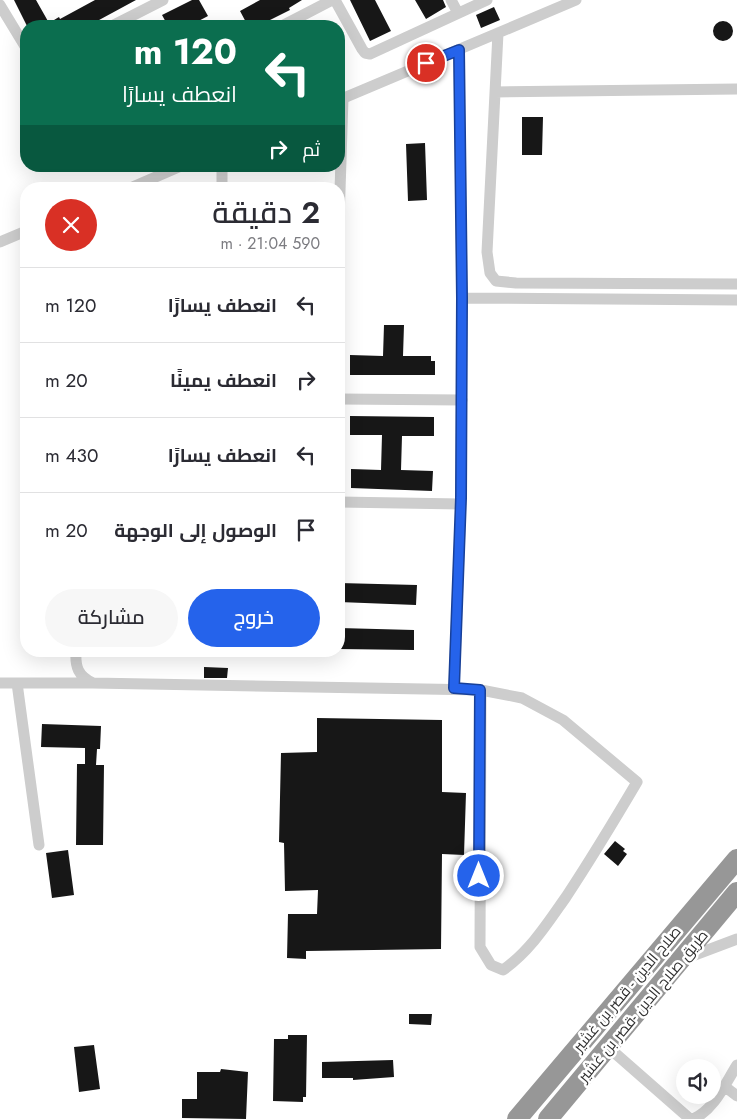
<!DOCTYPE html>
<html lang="ar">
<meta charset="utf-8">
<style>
:root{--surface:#fff;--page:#f7f7f7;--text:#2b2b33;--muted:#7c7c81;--line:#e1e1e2;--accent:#2563eb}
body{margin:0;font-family:Jost,Cairo,sans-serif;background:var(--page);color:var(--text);direction:rtl;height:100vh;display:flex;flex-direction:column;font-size:19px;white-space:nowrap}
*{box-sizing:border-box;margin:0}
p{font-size:16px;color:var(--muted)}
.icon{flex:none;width:28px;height:28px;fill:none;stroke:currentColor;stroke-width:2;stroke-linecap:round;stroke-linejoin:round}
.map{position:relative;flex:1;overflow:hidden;direction:ltr}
.panel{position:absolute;left:20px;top:182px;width:325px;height:475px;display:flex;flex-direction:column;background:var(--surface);border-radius:20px;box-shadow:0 5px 20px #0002;direction:rtl}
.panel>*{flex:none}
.banner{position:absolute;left:20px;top:20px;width:325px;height:152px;border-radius:20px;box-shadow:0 5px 20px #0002;direction:rtl;background:#0b6e4f;color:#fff;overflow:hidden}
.controls{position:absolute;left:676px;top:1059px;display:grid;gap:10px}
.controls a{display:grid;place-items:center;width:45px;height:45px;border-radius:50%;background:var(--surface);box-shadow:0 5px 20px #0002;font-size:25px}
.pin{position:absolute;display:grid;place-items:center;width:42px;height:42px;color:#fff;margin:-21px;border:2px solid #fff;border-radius:50%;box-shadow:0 1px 5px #0007}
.me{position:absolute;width:55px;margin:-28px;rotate:0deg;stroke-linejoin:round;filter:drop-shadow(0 0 4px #0008)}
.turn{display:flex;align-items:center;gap:18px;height:105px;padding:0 25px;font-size:22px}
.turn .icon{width:65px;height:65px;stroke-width:2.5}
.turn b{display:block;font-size:35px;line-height:42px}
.then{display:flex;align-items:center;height:48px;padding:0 25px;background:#0003;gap:10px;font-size:19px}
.round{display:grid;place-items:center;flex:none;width:52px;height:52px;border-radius:26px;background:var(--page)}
.headline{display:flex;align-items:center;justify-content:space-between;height:85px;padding:0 25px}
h1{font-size:30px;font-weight:600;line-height:38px}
.action{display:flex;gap:10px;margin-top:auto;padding:10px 25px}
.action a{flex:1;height:58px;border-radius:30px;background:var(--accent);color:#fff;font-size:20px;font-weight:600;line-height:58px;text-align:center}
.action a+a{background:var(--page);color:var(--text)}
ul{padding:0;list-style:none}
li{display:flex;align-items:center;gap:15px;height:75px;padding:0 25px;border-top:1px solid var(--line)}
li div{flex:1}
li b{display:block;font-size:19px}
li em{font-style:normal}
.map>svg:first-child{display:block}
.building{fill:#171717}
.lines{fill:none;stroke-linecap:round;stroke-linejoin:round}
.street{stroke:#cdcdcd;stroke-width:11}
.highway{stroke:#979797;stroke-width:20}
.route-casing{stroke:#184099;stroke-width:12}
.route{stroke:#2563eb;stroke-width:9}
.labels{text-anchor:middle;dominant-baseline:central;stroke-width:5;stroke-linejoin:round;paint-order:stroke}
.street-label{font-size:15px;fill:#303030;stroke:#fff}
</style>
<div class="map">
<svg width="737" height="1119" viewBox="0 0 737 1119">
<rect width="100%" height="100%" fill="#fff"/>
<!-- building -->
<path class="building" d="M14 0H36L49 23 59 17 60 19 95 0H136L88 26H27Z
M192 0H199L208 16 189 26H168L162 15Z
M260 0H302L289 8 290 10 258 26H248L240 11Z
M350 0H375L391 31 370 41Z
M415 0H443L446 7 426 19Z
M494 7 500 20 481 28 476 15Z
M713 31a10 10 0 1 1 20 0a10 10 0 1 1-20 0Z
M522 117H543L542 155H522Z
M425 143 427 200 408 201 406 144Z
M384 325H404L403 356H431V361H435V375H350V355L383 356Z
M350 416 434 417V436H402L401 470 433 471 432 491 351 488V469L381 470 382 435H350Z
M339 583 417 585 416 605 339 602Z
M339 628 414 630V650L339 649Z
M204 667 228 668 227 678H204Z
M317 718 442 720V792L466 793 464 855 442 854 441 949 306 951V959L287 958 288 914H317L318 890 285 891 284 843 279 842 281 753 317 752Z
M42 724 101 726 100 749H97L96 765H104L103 845H76L77 764H85V748L41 747Z
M615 841 625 849 623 851 627 854 618 866 604 854Z
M68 850 74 895 52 898 46 853Z
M409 1014H432L431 1025 409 1024Z
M288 1035H307L306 1097H303V1102L273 1101 274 1039H288Z
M94 1045 100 1089 79 1092 74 1047Z
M393 1060 394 1077 353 1080V1078H322V1062Z
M221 1069 248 1072 246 1119 182 1118V1099H197V1072H220Z"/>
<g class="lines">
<!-- street -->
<path class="street" d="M335 0 362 49 365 53 370 54 487 0
M451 0 458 13
M0 5 26 48
M112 26 163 0
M282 26 332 0
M498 33 487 252 490 273 496 281 516 283 737 284
M495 92 737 89
M339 100 576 0
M128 189 181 166
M222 189V166
M339 221 343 98
M0 242 26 231
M462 298 737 300
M339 399 462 400
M339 502 461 504
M76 651C75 667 78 676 93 683L481 690 522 698 563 720 637 782C614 821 591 859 566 897 547 924 530 951 503 970L491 965 480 947 481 690
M0 683H91
M17 683 39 845
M454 688 461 499 462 298 459 50
M684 959 737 939
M608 1047 690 1119
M724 1086 737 1096
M693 1119C714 1110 725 1084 737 1065"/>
<!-- highway -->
<path class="highway" d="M517 1119 737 859
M548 1119 737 892"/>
</g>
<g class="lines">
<!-- route casing -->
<g class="route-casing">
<path id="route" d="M426 63 459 50 462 298 461 498 454 688 480 690 479 876"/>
</g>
<!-- route -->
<use href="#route" class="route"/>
</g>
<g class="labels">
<!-- street labels -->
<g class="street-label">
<text transform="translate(627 989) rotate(-50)">صلاح الدين - قصر بن غشير</text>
<text transform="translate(643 1006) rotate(-50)">طريق صلاح الدين -قصر بن غشير</text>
</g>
</g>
</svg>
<div class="controls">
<a><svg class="icon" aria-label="sound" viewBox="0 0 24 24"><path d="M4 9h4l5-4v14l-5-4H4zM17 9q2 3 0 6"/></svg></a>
</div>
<div class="pin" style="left:426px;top:63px;background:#d93025"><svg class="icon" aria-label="arrive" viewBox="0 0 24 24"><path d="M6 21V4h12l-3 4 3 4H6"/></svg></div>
<svg class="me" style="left:479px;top:876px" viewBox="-20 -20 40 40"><circle r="17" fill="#2563eb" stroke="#fff" stroke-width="3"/><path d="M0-11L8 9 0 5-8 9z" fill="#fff"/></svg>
<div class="banner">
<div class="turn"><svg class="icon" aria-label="left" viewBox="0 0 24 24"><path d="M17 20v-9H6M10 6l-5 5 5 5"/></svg><div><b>120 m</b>انعطف يسارًا</div></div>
<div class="then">ثم<svg class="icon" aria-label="right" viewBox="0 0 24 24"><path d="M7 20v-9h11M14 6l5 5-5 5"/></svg></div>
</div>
<section class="panel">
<div class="headline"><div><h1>2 دقيقة</h1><p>590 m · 21:04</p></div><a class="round" style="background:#d93025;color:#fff"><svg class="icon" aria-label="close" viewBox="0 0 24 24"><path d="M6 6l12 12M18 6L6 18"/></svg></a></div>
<ul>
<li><svg class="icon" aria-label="left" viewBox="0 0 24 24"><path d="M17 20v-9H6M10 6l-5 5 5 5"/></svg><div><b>انعطف يسارًا</b></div><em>120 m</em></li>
<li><svg class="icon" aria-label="right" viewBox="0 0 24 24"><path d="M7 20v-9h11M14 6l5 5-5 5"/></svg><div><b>انعطف يمينًا</b></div><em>20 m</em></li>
<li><svg class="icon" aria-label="left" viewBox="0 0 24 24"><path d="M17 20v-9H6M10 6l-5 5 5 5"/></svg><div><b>انعطف يسارًا</b></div><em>430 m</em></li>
<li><svg class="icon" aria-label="arrive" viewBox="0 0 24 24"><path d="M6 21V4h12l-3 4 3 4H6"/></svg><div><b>الوصول إلى الوجهة</b></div><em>20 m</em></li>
</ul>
<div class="action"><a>خروج</a><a>مشاركة</a></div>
</section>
</div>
